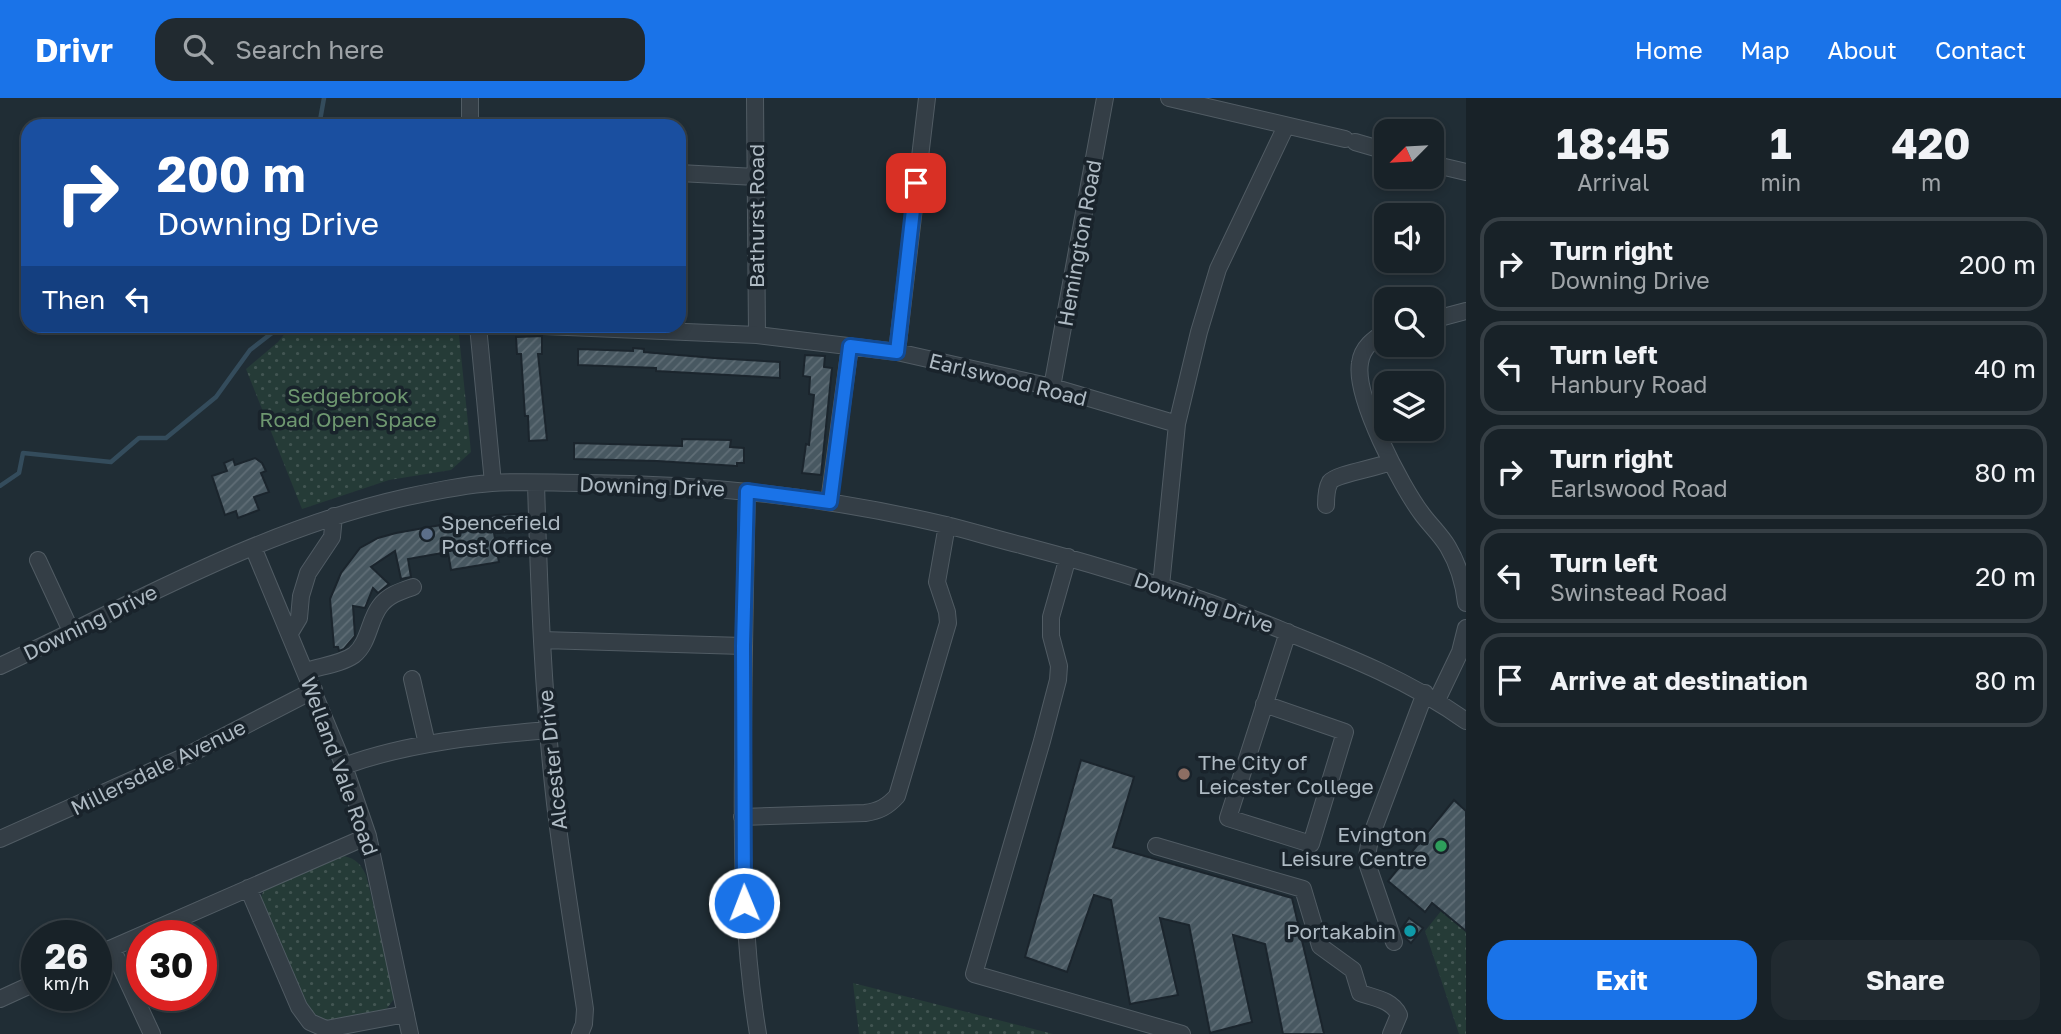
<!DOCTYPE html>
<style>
:root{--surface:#182228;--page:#212a30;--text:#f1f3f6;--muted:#9fa4a8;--line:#363f45;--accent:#1a73e8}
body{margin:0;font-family:"Golos Text",sans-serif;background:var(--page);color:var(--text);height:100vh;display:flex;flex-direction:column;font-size:26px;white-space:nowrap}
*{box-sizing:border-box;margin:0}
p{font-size:23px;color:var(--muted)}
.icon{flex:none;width:38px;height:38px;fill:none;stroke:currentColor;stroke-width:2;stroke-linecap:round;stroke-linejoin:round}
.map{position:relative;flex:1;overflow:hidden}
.drawer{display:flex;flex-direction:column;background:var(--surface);width:595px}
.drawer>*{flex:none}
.guide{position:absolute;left:21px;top:21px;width:665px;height:214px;border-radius:21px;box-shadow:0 4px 10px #0003,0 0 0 2px var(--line);background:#1a4fa0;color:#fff;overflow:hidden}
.needle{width:46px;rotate:246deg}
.buttons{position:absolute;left:1374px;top:21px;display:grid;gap:14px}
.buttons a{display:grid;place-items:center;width:70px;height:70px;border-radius:14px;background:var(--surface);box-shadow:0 4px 10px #0003,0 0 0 2px var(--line);font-size:35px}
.speed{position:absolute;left:21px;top:822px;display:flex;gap:14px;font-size:35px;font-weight:700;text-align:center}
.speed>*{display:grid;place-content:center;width:91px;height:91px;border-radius:50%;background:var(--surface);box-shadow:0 4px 10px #0003,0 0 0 2px var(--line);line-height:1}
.speed small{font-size:18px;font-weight:400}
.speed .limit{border:10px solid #d22;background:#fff;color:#111}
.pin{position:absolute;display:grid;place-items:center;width:60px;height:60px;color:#fff;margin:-30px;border-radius:14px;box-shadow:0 4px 10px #0006}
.me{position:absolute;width:77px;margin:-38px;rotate:359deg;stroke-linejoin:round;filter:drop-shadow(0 0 5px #0008)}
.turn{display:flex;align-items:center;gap:24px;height:147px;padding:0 21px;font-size:32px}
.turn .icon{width:91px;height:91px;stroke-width:2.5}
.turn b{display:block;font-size:49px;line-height:60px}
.then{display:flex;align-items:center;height:66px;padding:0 21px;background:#0003;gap:14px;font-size:26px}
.eta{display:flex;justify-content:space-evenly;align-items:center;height:119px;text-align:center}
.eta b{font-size:42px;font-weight:700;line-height:49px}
.action{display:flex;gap:14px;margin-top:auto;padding:14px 21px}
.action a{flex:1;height:80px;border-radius:21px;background:var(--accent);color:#fff;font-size:28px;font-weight:700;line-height:80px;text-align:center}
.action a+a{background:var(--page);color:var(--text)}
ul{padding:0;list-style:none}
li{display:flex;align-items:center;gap:21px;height:94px;margin:0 14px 10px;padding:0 7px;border:4px solid var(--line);border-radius:21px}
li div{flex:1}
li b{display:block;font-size:26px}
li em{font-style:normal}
header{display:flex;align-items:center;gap:42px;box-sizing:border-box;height:98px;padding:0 35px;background:var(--accent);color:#fff}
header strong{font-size:33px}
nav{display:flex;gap:38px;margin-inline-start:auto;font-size:24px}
.search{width:490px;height:63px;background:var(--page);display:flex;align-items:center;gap:18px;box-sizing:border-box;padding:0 24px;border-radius:21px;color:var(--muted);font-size:26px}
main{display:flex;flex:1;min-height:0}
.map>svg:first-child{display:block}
.grass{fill:url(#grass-dots)}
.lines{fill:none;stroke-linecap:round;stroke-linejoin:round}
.stream{stroke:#344c5c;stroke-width:4.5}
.building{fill:url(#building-hatch);stroke:#1b252d;stroke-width:2}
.minor-casing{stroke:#515c64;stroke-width:18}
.minor{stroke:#343e46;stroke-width:16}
.route-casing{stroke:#114b97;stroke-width:18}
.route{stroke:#1a73e8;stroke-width:12}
.service-dot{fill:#5c6f8a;stroke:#19232b;stroke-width:2.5}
.education-dot{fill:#8d6e63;stroke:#19232b;stroke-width:2.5}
.leisure-dot{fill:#2e9e5b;stroke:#19232b;stroke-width:2.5}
.culture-dot{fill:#0f9aa8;stroke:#19232b;stroke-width:2.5}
.labels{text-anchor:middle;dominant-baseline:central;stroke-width:7;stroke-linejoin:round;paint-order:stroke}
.street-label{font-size:21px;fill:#aebac3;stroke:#19232b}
.park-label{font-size:21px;fill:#6e9770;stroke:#19232b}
.poi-label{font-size:21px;fill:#aebac3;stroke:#19232b;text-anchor:start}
</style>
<header>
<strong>Drivr</strong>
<div class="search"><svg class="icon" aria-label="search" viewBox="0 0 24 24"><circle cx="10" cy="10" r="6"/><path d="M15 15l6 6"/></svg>Search here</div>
<nav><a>Home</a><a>Map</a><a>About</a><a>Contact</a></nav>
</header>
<main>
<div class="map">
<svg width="1466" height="936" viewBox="0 0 1466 936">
<defs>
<pattern id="grass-dots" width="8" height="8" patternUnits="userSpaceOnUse" patternTransform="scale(1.75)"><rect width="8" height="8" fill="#253b37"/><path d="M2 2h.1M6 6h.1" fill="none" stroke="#425552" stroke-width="1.8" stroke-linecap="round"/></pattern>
<pattern id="building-hatch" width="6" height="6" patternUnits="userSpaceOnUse" patternTransform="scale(1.75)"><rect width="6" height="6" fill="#485861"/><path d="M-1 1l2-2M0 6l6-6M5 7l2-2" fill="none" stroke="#606e76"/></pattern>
</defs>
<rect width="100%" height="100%" fill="#202d35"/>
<!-- grass -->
<path class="grass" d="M291 228H458L471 354 451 372 389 382 302 411 246 271 278 244Z
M344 758C356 761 360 765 366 777L394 890V901L384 914 327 923 313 919 303 907 260 801 264 792Z
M1441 813 1466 833V936H1459L1425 833Z
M853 885 1053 936H859Z"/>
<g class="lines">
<!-- stream -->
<path class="stream" d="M319 28 324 0
M0 388 19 375 23 355 111 364 139 340H166L216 299 250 252 281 228"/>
</g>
<!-- building -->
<path class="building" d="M542 238V256H538L547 342 529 343 528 318H525L521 256H517L516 239Z
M633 250 644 251V254L714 260 780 264V280L656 273V270L578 267V251L633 253Z
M805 257 825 258 824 269 832 270 821 377 802 375 806 346 809 347 814 297 809 296 810 279 803 278Z
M682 341 731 342 730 349 744 350V365H737V368L657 363 574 361V345L682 348Z
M255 360 262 365 266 373 261 375 269 394 254 399 259 412 238 420 236 413 225 417 212 378 227 373 224 365 233 361 235 367Z
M522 416V434L494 435 499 464 451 472 448 454 408 461 411 479 401 481 395 453 371 469 389 486 378 495 373 490 365 510 353 508 355 538 344 551 339 553 338 549H334L330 501 341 475 360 450 378 440 396 435 497 417Z
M1081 662 1134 679 1113 749 1292 800 1324 936H1283L1265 846 1233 837 1252 924 1210 935 1189 827 1160 820 1178 897 1130 906 1111 802 1094 797 1067 874 1025 859Z
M1454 702 1466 713V833L1432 805 1425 814 1388 783Z
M1409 820 1423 830 1411 845 1404 839 1401 831Z"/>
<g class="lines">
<!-- minor casing -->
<g class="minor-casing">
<path id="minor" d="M755 0 757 237
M1169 0 1345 41
M470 28V0
M1355 44 1386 53
M1432 66 1466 74
M679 75 756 79
M1432 222 1466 213
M478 228 493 385
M544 228 757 237 897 254 1052 289 1177 326
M1386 233C1374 241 1362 249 1360 265 1354 299 1401 388 1422 416 1430 427 1441 437 1448 449 1458 466 1464 486 1466 505
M897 254 927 0
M1052 289 1105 0
M536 385C539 492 543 599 555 705 563 774 575 843 585 911L584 926 580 936
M747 393C745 483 743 574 743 665 742 756 743 846 758 936
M829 404 850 248
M1326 407C1326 400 1326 391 1330 384 1336 376 1377 370 1390 364
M253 449 344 668 368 738 410 936
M1068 459 1051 519V538L1059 568 1058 582 1042 643 974 876 1182 936
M38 462 71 533
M1161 488 1177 326 1199 234 1218 171 1286 28
M290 535 299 520 301 498 308 475 332 439 334 418
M542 542 743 548
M0 568C133 506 262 431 407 399 435 393 463 387 492 385 522 383 554 385 585 385 707 386 827 399 946 427 971 433 996 441 1021 447 1112 471 1199 498 1286 534 1349 559 1410 583 1466 623
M306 573C321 568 341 566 354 557 369 545 369 522 380 508 388 497 401 493 413 489
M412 581 427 646
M1437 602 1460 554 1466 530
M1264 606 1345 634 1311 746 1228 720 1288 534
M344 668C410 644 479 638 548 632
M742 719 865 715C879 713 887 709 897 698L948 525 947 514 937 484 947 427
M0 741 188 657 314 592
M1156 748 1303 791 1320 848 1353 872 1360 895C1375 900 1392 902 1399 917L1391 936
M248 790 299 909 310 924 326 931 406 916
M1394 844 1368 768 1367 758 1370 741 1425 595
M112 850 152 936
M96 857 368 738
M0 901 37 884"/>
</g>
<!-- minor -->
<use href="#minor" class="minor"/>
</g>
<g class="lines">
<!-- route casing -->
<g class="route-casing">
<path id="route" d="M744 805 743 548 747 393 830 404 850 248 897 254 916 85"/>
</g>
<!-- route -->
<use href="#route" class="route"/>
</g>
<!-- markers -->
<circle class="service-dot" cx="427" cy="436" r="7"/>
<circle class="education-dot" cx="1184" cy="676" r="7"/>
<circle class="leisure-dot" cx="1441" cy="748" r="7"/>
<circle class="culture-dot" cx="1410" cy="833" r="7"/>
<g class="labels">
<!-- street labels -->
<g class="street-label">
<text transform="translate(756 118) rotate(-90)">Bathurst Road</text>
<text transform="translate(1079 145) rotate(-80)">Hemington Road</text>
<text transform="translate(1008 281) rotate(14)">Earlswood Road</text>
<text transform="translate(652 388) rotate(2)">Downing Drive</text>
<text transform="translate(1204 504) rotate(19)">Downing Drive</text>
<text transform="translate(90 524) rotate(-26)">Downing Drive</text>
<text transform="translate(552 662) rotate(-96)">Alcester Drive</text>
<text transform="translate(340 668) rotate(70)">Welland Vale Road</text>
<text transform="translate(158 669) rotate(-26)">Millersdale Avenue</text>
</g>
<!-- park labels -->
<g class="park-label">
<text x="348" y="297">Sedgebrook<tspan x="348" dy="24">Road Open Space</tspan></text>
</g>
<!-- poi labels -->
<g class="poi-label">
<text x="441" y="424">Spencefield<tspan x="441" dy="24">Post Office</tspan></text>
<text x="1198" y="664">The City of<tspan x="1198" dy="24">Leicester College</tspan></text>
<text x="1427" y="736" text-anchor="end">Evington<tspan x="1427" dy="24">Leisure Centre</tspan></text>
<text x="1396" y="833" text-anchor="end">Portakabin</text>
</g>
</g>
</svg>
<div class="buttons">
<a><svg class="needle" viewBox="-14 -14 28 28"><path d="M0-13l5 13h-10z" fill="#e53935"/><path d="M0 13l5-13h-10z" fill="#9fa4a8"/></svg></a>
<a><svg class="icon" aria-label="sound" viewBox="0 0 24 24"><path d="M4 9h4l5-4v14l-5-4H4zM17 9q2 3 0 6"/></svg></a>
<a><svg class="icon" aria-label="search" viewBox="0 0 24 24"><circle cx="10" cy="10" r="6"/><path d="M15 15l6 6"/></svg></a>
<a><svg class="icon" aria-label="layers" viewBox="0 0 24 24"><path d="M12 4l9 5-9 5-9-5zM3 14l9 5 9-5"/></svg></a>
</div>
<div class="speed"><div>26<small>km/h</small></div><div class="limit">30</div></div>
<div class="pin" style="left:916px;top:85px;background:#d93025"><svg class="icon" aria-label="arrive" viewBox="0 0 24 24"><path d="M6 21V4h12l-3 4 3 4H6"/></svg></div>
<svg class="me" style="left:744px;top:805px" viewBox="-20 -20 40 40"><circle r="17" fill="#1a73e8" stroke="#fff" stroke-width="3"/><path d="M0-11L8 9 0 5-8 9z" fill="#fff"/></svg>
<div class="guide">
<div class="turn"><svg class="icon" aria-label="right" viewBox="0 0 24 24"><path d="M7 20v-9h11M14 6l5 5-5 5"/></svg><div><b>200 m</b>Downing Drive</div></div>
<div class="then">Then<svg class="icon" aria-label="left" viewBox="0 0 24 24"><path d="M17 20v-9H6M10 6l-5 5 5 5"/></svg></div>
</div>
</div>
<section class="drawer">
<div class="eta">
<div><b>18:45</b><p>Arrival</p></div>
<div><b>1</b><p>min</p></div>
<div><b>420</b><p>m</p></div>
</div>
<ul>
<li><svg class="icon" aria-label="right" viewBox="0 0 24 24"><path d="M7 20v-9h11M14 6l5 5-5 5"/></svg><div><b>Turn right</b><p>Downing Drive</p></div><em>200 m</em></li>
<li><svg class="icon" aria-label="left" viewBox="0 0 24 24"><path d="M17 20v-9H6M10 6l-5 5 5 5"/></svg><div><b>Turn left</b><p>Hanbury Road</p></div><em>40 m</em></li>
<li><svg class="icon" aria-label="right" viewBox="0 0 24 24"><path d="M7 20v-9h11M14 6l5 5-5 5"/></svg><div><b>Turn right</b><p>Earlswood Road</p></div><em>80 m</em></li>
<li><svg class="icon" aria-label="left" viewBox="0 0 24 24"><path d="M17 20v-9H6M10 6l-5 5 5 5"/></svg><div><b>Turn left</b><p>Swinstead Road</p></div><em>20 m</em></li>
<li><svg class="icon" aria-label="arrive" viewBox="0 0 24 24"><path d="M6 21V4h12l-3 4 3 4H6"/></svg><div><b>Arrive at destination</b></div><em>80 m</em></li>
</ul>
<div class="action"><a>Exit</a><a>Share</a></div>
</section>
</main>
